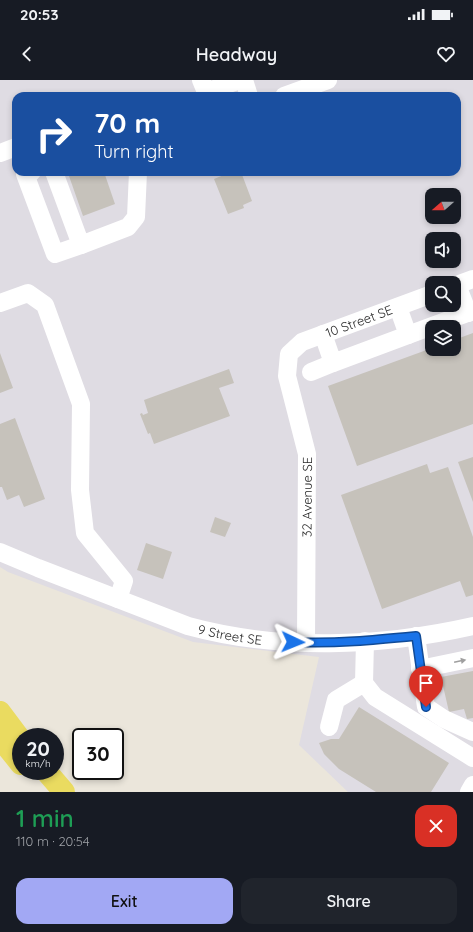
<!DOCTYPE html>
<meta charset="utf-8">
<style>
:root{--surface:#171b24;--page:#20242c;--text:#f1f3f6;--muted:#9ea1a6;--accent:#a2a8f4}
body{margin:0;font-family:Quicksand,sans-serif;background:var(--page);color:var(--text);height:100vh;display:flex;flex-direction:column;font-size:15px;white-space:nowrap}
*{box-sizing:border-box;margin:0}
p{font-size:13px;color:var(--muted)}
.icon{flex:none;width:22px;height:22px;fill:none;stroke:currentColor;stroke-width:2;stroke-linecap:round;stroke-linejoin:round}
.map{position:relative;height:712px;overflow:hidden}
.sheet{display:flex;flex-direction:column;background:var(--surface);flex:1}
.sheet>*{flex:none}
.guide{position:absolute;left:12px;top:12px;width:449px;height:84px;border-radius:12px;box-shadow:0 2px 6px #0003;background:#1a4fa0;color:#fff;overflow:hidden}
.needle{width:26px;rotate:250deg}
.controls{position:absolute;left:425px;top:108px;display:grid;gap:8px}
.controls a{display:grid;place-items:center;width:36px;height:36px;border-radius:8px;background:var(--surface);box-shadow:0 2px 6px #0003;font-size:20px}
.speed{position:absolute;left:12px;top:648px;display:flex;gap:8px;font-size:20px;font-weight:700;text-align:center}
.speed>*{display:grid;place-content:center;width:52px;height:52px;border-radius:50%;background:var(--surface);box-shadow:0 2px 6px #0003;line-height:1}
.speed small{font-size:10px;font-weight:400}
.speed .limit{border:2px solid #111;border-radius:6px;background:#fff;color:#111}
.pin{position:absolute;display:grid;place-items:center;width:34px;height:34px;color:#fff;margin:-41px -17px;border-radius:50% 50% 50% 0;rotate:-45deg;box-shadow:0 0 4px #0007}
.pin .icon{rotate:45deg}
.me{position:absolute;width:44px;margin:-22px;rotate:92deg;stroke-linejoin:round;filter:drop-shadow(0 0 3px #0008)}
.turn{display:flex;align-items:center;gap:14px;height:84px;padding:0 16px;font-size:18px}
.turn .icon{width:52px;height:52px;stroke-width:2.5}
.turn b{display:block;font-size:28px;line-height:34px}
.round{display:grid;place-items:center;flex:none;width:42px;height:42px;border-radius:12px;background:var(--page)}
.summary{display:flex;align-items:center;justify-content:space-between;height:68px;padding:0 16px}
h1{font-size:24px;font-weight:600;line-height:30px;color:#1e9e55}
.button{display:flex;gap:8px;margin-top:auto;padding:8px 16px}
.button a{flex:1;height:46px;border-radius:12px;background:var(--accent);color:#111;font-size:16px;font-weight:600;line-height:46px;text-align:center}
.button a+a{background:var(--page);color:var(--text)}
.status{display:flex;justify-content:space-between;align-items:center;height:28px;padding:0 20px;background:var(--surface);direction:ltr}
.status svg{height:11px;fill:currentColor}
header{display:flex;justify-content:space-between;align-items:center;height:52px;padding:0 16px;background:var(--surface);font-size:18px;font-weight:600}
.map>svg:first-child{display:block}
.industrial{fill:#dfdce3;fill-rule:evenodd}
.building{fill:#c6c2bb}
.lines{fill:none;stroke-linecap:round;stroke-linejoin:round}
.minor{stroke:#fff;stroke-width:18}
.major{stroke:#eadb60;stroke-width:22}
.oneway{fill:#9f9f9f}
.route-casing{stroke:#114b97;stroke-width:10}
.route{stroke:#1a73e8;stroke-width:7}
.labels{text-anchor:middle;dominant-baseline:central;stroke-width:3.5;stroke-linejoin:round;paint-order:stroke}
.street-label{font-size:13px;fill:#292929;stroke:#fff}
</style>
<div class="status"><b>20:53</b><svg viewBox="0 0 49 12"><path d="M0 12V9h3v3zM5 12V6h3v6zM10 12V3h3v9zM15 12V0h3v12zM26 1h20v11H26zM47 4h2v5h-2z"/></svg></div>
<header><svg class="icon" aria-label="back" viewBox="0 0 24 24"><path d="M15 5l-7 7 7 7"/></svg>Headway<svg class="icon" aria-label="heart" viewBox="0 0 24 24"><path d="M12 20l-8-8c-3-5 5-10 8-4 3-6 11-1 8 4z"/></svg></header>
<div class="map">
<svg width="473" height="712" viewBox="0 0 473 712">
<rect width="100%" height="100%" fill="#ebe6db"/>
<!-- industrial -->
<path class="industrial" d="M0 0H473V712H348L299 665 319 577 193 562 8 492 0 487ZM16 16H457V92H16ZM432 115H454V137H432ZM432 159H454V181H432ZM432 203H454V225H432ZM432 247H454V269H432Z"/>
<!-- building -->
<path class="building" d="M80 92H104L115 124 83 136 69 96Z
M211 92H224L213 96Z
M231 92H241L252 121 243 125 244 128 228 134 214 99Z
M473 253V344L357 386 328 306 432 268 454 269V260Z
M0 273 13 308 0 313Z
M229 289 234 303 219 308 230 336 154 364 150 353 148 354 140 334 142 333 143 335 148 333 144 320Z
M15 338 45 419 24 427 19 415 7 420 2 407H0V344Z
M473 377V422L458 382Z
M427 384 430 393 448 387 473 457V515L466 517 460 501 382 529 341 415Z
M215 437 231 443 225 457 210 452Z
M146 463 172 472 163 499 137 490Z
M473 591V638L467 639 464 629 449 632 441 597Z
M359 627 449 683 431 712H376L339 689 324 674 319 663 331 659H339Z"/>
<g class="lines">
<!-- minor -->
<g class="minor">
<path d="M201 0 206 12 240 0"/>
<path d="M244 0 249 16"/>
<path d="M284 16 328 0"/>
<path d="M0 73 16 67"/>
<path d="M32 92 25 94 55 174 81 165"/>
<path d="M54 92 81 165 128 147 136 137 138 92"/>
<path d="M457 205 468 233"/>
<path d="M454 206 473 199"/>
<path d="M0 223 28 213 45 225 81 324 80 410 85 453 124 501 118 519"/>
<path d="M323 254 333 283 408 255 398 227"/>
<path d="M408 255 473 231"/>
<path d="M311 292 333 283"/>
<path id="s1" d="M0 472 38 488 188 546C280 571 380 567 473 546"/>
<path d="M416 556 426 627 444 639 473 652"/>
<path d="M365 561 364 603 375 617 473 678"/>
<path id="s2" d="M306 563 307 374 287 296 289 274 302 262 432 214"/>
<path d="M420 589 473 578"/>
<path d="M329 647 336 620 364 603"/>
<path d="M469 712 473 705"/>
</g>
<!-- major -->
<path class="major" d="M0 632 21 660
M0 658 21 684
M46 691 64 712"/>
</g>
<!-- one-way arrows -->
<defs><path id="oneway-solid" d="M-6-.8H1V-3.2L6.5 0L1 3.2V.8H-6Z"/></defs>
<use class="oneway" href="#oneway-solid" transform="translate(460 581) rotate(-12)"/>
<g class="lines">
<!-- route casing -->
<g class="route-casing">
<path id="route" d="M293 562C334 564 375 560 416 556L426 627"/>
</g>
<!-- route -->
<use href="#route" class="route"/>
</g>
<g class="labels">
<!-- street labels -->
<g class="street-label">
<text stroke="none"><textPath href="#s2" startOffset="370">10 Street SE</textPath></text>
<text stroke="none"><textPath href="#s2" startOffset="146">32 Avenue SE</textPath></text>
<text stroke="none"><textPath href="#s1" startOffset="245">9 Street SE</textPath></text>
</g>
</g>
</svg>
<div class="controls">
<a><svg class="needle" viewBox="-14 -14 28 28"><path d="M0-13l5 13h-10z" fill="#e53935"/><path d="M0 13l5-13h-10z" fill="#9ea1a6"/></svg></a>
<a><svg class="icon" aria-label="sound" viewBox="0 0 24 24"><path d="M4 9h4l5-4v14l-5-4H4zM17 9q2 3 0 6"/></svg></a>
<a><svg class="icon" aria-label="search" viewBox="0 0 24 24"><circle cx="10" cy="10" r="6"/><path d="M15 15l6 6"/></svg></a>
<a><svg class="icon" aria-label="layers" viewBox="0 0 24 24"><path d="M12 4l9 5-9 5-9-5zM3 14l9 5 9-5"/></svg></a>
</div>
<div class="speed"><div>20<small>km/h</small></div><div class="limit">30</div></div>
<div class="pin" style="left:426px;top:627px;background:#d93025"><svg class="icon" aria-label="arrive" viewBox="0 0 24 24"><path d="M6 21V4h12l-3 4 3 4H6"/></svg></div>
<svg class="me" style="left:293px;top:562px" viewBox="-20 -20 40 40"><path d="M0-17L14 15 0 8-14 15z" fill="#1a73e8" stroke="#fff" stroke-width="4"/></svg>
<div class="guide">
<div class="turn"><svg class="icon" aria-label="right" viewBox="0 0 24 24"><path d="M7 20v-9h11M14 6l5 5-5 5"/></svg><div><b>70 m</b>Turn right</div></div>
</div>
</div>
<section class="sheet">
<div class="summary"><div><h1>1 min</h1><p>110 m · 20:54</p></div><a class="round" style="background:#d93025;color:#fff"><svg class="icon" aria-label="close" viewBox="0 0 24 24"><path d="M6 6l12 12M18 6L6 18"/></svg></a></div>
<div class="button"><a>Exit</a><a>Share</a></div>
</section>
